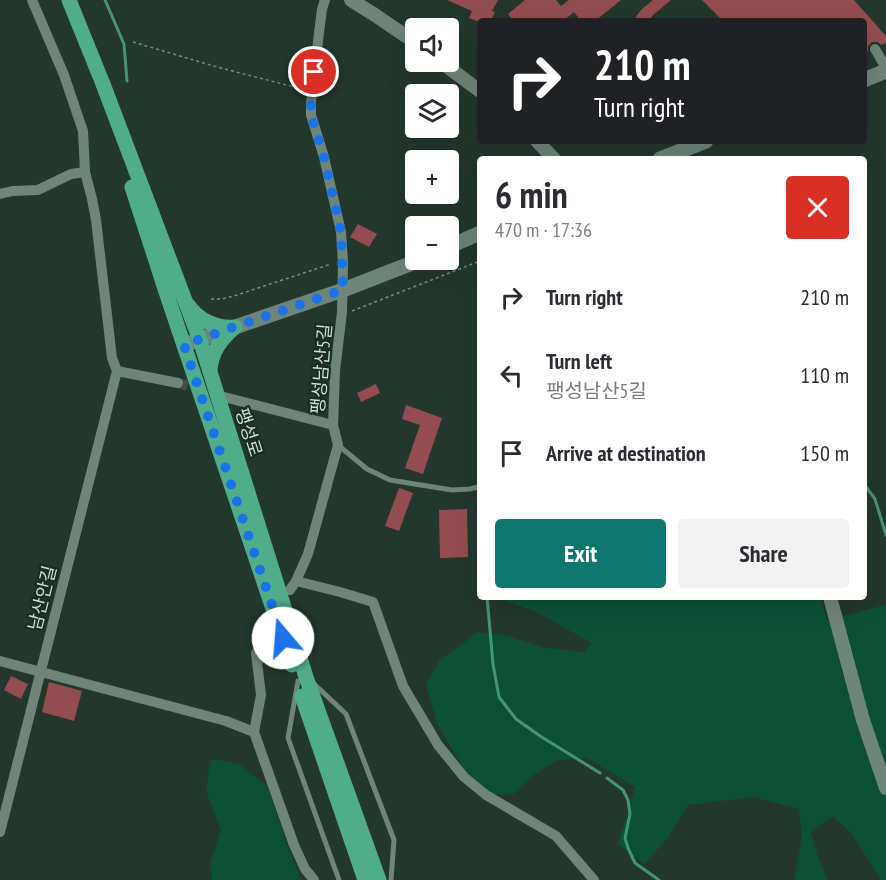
<!DOCTYPE html>
<meta charset="utf-8">
<style>
:root{--surface:#fff;--page:#f2f2f3;--text:#2b2b33;--muted:#7c7c81;--accent:#0f766e}
body{margin:0;font-family:"PT Sans Narrow","Noto Sans KR",sans-serif;background:var(--page);color:var(--text);height:100vh;display:flex;flex-direction:column;font-size:22px;white-space:nowrap}
*{box-sizing:border-box;margin:0}
p{font-size:20px;color:var(--muted)}
.icon{flex:none;width:33px;height:33px;fill:none;stroke:currentColor;stroke-width:2;stroke-linecap:round;stroke-linejoin:round}
.map{position:relative;flex:1;overflow:hidden}
.drawer{position:absolute;left:477px;top:156px;width:390px;height:444px;display:flex;flex-direction:column;background:var(--surface);border-radius:6px;box-shadow:0 6px 24px #0002}
.drawer>*{flex:none}
.hud{position:absolute;left:477px;top:18px;width:390px;height:126px;border-radius:6px;box-shadow:0 6px 24px #0002;background:#202124;color:#fff;overflow:hidden}
.tools{position:absolute;left:405px;top:18px;display:grid;gap:12px}
.tools a{display:grid;place-items:center;width:54px;height:54px;border-radius:6px;background:var(--surface);box-shadow:0 6px 24px #0002;font-size:30px}
.pin{position:absolute;display:grid;place-items:center;width:51px;height:51px;color:#fff;margin:-26px;border:3px solid #fff;border-radius:50%;box-shadow:0 2px 6px #0007}
.me{position:absolute;width:66px;margin:-33px;rotate:342deg;stroke-linejoin:round;filter:drop-shadow(0 0 4px #0008)}
.turn{display:flex;align-items:center;gap:21px;height:126px;padding:0 18px;font-size:27px}
.turn .icon{width:78px;height:78px;stroke-width:2.5}
.turn b{display:block;font-size:42px;line-height:51px}
.round{display:grid;place-items:center;flex:none;width:63px;height:63px;border-radius:6px;background:var(--page)}
.head{display:flex;align-items:center;justify-content:space-between;height:102px;padding:0 18px}
h1{font-size:36px;font-weight:600;line-height:45px}
.primary-button{display:flex;gap:12px;margin-top:auto;padding:12px 18px}
.primary-button a{flex:1;height:69px;border-radius:6px;background:var(--accent);color:#fff;font-size:24px;font-weight:600;line-height:69px;text-align:center}
.primary-button a+a{background:var(--page);color:var(--text)}
ul{padding:0;list-style:none}
li{display:flex;align-items:center;gap:18px;height:78px;padding:0 18px}
li div{flex:1}
li b{display:block;font-size:22px}
li em{font-style:normal}
.map>svg:first-child{display:block}
.green{fill:#0c4f37}
.lines{fill:none;stroke-linecap:round;stroke-linejoin:round}
.stream{stroke:#469473;stroke-width:3}
.building{fill:#934d50}
.minor-tunnel{stroke:#3d5046;stroke-width:10;stroke-dasharray:10 5;stroke-linecap:butt}
.path{stroke:#7d8d84;stroke-width:1.5;stroke-dasharray:3 3;stroke-linecap:butt}
.service{stroke:#6e857a;stroke-width:5}
.minor{stroke:#6e857a;stroke-width:10}
.tertiary{stroke:#6e857a;stroke-width:14}
.secondary{stroke:#6e857a;stroke-width:15}
.primary{stroke:#4fae89;stroke-width:15}
.route{stroke:#1a73e8;stroke-width:10;stroke-dasharray:0 18}
.labels{text-anchor:middle;dominant-baseline:central;stroke-width:4.5;stroke-linejoin:round;paint-order:stroke}
.street-label{font-size:18px;fill:#d2ded7;stroke:#192d24}
</style>
<div class="map">
<svg width="886" height="880" viewBox="0 0 886 880">
<rect width="100%" height="100%" fill="#23372d"/>
<!-- green -->
<path class="green" d="M494 597H820L827 620 886 605V880H881L852 834 833 816 811 832 818 857 828 880H794L802 838 799 809 754 797 688 805 668 838 644 864 618 844 635 787 587 758 556 761 535 774 513 794 486 795 463 767 437 724 426 685 439 661 478 632 507 636 547 648 584 652 592 643 534 611Z
M213 759 240 764 268 787 287 844 300 877 303 880H212L210 864 221 830 206 791 210 762Z"/>
<g class="lines">
<!-- stream -->
<path class="stream" d="M105 0 124 44 127 81
M864 484 875 499 886 535
M487 597 493 664 499 697 516 719 540 736 600 773
M607 778 623 790 628 800 630 814 625 838 628 848 635 863 659 880"/>
</g>
<!-- building -->
<path class="building" d="M447 0H498L492 11 495 12 491 21H477L469 18 472 11Z
M525 0H556L561 6 569 0H621L595 21H581L574 12 563 21H514L508 14Z
M653 0H671L653 15 649 21H633L641 10Z
M702 0H854L886 36V43L881 45 878 42H872L868 46V51L864 52V21H723Z
M358 224 377 234 369 247 350 237Z
M376 384 380 393 361 402 357 393Z
M406 405 442 418 423 474 405 468 420 425 402 419Z
M399 488 413 493 399 531 385 526Z
M467 509 468 557 440 558 439 510Z
M11 676 28 684 21 699 4 690Z
M49 682 82 691 74 721 42 712Z"/>
<g class="lines">
<!-- minor-tunnel -->
<path class="minor-tunnel" d="M178 383 204 390
M263 645 277 617"/>
<!-- path -->
<path class="path" d="M133 42 217 67 302 89
M211 299H222L237 295 331 264
M352 311 480 261"/>
<!-- service -->
<path class="service" d="M339 446 367 469 390 480 452 490 470 489 478 487 480 484
M298 681 288 738 339 880
M313 683 346 714 394 840 391 880"/>
<!-- minor -->
<path class="minor" d="M32 0 64 75 83 131 85 172 92 199 96 220 112 358 117 371
M875 49 886 68
M0 194 13 191 38 190 71 174 85 172
M117 371 178 383
M224 397 333 425
M296 581 340 592 373 602 403 686 438 745 464 777 486 795 556 836 594 880
M290 590 296 581 308 554 338 445 333 425 335 371 342 312 343 263 341 232 324 157 311 115V103L319 33 322 9 325 0
M263 645 256 653 261 695 254 732 294 845 305 869 314 880
M0 661 226 721 254 732
M0 832 117 371"/>
<!-- tertiary -->
<path class="tertiary" d="M351 0 375 15 416 43
M441 62 480 91
M537 141 554 159
M830 597 863 720 886 788"/>
<!-- secondary -->
<path class="secondary" d="M864 80 886 71
M660 159 706 141
M448 247 480 233
M184 345 235 327 343 290 420 260"/>
<!-- primary -->
<path class="primary" d="M69 0 103 84 200 340 306 677 379 880
M132 187 168 298 292 665
M188 305C198 320 217 329 235 327
M210 371C211 352 221 339 235 327
M302 696 365 880"/>
</g>
<g class="lines">
<!-- route -->
<path class="route" d="M283 638 184 345 234 327 343 290 341 232 324 157 311 115V103L314 72"/>
</g>
<g class="labels">
<!-- street labels -->
<g class="street-label">
<text transform="translate(321 369) rotate(-85)">팽성남산5길</text>
<text transform="translate(249 432) rotate(72)">팽성로</text>
<text transform="translate(42 598) rotate(-76)">남산안길</text>
</g>
</g>
</svg>
<div class="tools">
<a><svg class="icon" aria-label="sound" viewBox="0 0 24 24"><path d="M4 9h4l5-4v14l-5-4H4zM17 9q2 3 0 6"/></svg></a>
<a><svg class="icon" aria-label="layers" viewBox="0 0 24 24"><path d="M12 4l9 5-9 5-9-5zM3 14l9 5 9-5"/></svg></a>
<a>+</a>
<a>−</a>
</div>
<div class="pin" style="left:314px;top:72px;background:#d93025"><svg class="icon" aria-label="arrive" viewBox="0 0 24 24"><path d="M6 21V4h12l-3 4 3 4H6"/></svg></div>
<svg class="me" style="left:283px;top:638px" viewBox="-20 -20 40 40"><circle r="19" fill="#fff"/><path d="M0-13L10 11 0 6-10 11z" fill="#1a73e8"/></svg>
<div class="hud">
<div class="turn"><svg class="icon" aria-label="right" viewBox="0 0 24 24"><path d="M7 20v-9h11M14 6l5 5-5 5"/></svg><div><b>210 m</b>Turn right</div></div>
</div>
<section class="drawer">
<div class="head"><div><h1>6 min</h1><p>470 m · 17:36</p></div><a class="round" style="background:#d93025;color:#fff"><svg class="icon" aria-label="close" viewBox="0 0 24 24"><path d="M6 6l12 12M18 6L6 18"/></svg></a></div>
<ul>
<li><svg class="icon" aria-label="right" viewBox="0 0 24 24"><path d="M7 20v-9h11M14 6l5 5-5 5"/></svg><div><b>Turn right</b></div><em>210 m</em></li>
<li><svg class="icon" aria-label="left" viewBox="0 0 24 24"><path d="M17 20v-9H6M10 6l-5 5 5 5"/></svg><div><b>Turn left</b><p>팽성남산5길</p></div><em>110 m</em></li>
<li><svg class="icon" aria-label="arrive" viewBox="0 0 24 24"><path d="M6 21V4h12l-3 4 3 4H6"/></svg><div><b>Arrive at destination</b></div><em>150 m</em></li>
</ul>
<div class="primary-button"><a>Exit</a><a>Share</a></div>
</section>
</div>
